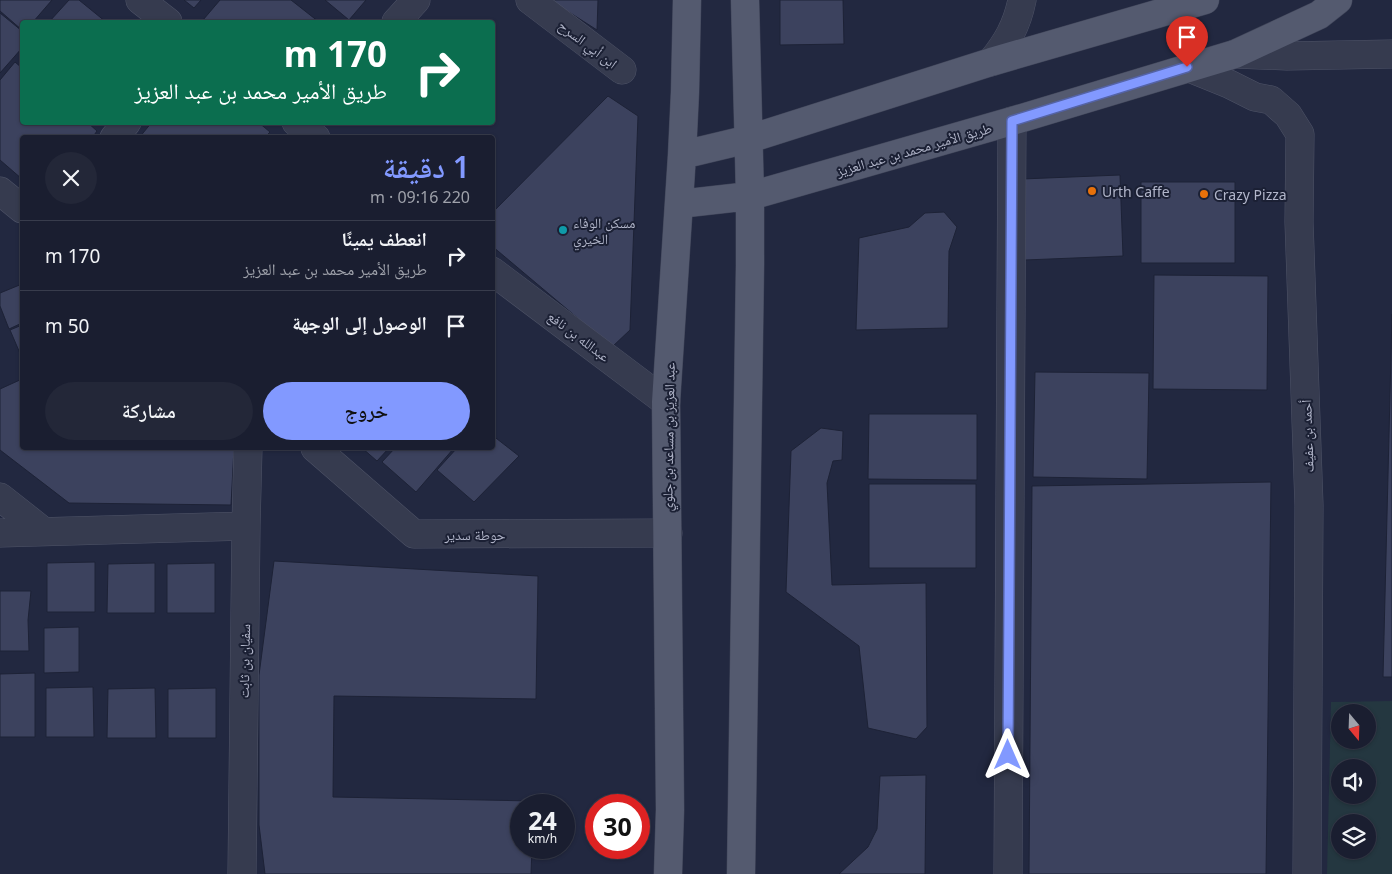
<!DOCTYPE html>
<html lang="ar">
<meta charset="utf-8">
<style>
:root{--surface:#1a1e30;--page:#232738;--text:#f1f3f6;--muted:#9fa2ab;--line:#383c4c;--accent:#8299ff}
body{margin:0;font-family:"Noto Sans","Noto Naskh Arabic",sans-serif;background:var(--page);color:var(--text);direction:rtl;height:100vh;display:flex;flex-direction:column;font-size:19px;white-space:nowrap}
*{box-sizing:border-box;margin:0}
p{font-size:16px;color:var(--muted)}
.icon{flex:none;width:28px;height:28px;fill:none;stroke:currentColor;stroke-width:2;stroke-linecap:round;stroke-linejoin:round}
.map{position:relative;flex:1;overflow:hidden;direction:ltr}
.side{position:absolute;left:20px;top:135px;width:475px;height:315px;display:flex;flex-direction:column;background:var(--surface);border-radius:5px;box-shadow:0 1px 4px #0004,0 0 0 1px var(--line);direction:rtl}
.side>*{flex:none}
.hud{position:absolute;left:20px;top:20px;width:475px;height:105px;border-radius:5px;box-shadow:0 1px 4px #0004,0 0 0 1px var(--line);direction:rtl;background:#0b6e4f;color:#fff;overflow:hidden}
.needle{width:32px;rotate:161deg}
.tools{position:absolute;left:1331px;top:704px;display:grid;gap:10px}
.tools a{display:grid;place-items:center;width:45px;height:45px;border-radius:50%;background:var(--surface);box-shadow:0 1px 4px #0004,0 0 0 1px var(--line);font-size:25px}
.speed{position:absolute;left:510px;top:794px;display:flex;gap:10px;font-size:25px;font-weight:700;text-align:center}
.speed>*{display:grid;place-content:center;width:65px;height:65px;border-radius:50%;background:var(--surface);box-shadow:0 1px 4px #0004,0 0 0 1px var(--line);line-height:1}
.speed small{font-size:12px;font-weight:400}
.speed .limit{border:8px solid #d22;background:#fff;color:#111}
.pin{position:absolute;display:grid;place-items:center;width:42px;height:42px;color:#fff;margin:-51px -21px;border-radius:50% 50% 50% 0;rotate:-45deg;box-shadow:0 0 5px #0007}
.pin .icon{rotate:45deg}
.me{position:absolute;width:55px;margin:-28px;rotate:0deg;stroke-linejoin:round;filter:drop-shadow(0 0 4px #0008)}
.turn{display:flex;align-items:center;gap:18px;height:105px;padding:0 25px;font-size:22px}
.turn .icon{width:65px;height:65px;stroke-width:2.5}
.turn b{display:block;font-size:35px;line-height:42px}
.round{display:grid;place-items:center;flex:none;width:52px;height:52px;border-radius:26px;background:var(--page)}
.headline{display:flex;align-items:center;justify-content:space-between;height:85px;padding:0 25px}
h1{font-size:30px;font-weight:600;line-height:38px;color:var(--accent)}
.primary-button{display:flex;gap:10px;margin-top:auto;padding:10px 25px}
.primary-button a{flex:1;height:58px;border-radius:30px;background:var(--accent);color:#111;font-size:20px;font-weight:600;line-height:58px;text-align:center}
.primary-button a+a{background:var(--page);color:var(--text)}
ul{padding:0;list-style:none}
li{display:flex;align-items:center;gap:15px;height:70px;padding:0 25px;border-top:1px solid var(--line)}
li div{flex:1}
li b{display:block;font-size:19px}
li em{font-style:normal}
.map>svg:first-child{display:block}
.green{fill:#243740;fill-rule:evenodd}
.building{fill:#3c425e;stroke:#1d2236}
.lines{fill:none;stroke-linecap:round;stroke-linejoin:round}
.minor-casing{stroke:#4e5367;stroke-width:29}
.major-casing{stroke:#3f4458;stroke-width:29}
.minor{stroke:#363b4f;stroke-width:28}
.major{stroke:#545a6f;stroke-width:28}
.route-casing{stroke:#5463a6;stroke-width:12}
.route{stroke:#8299ff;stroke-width:9}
.food-dot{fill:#e8710a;stroke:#1b2034;stroke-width:2}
.culture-dot{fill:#0f9aa8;stroke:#1b2034;stroke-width:2}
.labels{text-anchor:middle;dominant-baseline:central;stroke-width:4;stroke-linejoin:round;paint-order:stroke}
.street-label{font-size:14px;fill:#b2b6ca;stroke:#1b2034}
.poi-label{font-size:14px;fill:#b2b6ca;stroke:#1b2034;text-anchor:start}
</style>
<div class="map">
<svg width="1392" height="874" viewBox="0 0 1392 874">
<rect width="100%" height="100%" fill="#222840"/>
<!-- green -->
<path class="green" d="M1392 701V874H1327L1331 702ZM1340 712H1368V740H1340ZM1340 768H1368V795H1340ZM1340 822H1368V850H1340Z"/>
<!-- building -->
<path class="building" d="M0 0H52L33 22H22V30L0 11Z
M69 0H79L106 22H49Z
M184 0H201L194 8Z
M220 0H291L319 22H206L203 20Z
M325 0H366L349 20Z
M550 0H598L597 30Z
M780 0H843L844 44 780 45Z
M0 13 22 31V48L0 73Z
M15 62 22 68V122H87L97 131 92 138H22V179L0 160V80Z
M608 96 638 116 630 330 612 347 492 246V213Z
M152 122H258L270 132 264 138H139Z
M1120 175 1123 256 1025 260 1022 179Z
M1141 182H1235V263H1141Z
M944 212 957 227 949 251 948 328 856 330 859 238 909 227 925 213Z
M1154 275 1268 276 1267 390 1153 389Z
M22 284V323L9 329 0 306V293Z
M1392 314V677H1383Z
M22 325V358L10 330Z
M1035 372 1149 373 1147 479 1033 477Z
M22 379V448H234L231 505 69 503 0 450V389Z
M869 414H977V480L868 479Z
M821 428 843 431 842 460 833 461 827 483 832 585 926 583 927 727 916 739 868 728 859 646 786 592 791 451Z
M492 435 519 456 474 502 437 470 457 448H492Z
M362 448H389L377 461Z
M395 448H454L416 492 382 462Z
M1271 482 1266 874H1029L1032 486Z
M869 484H976V568H869Z
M274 561 538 576 536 699 334 696 333 797 532 801V805H521V848H532L531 874H265L259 825V675Z
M95 562V612H47V563Z
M155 563V613H107L108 564Z
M215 563V613H167V564Z
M0 591H31L28 620 29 651H0Z
M79 627V672L44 673V628Z
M35 673V737H0V674Z
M93 687 94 737H46V688Z
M155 688 156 738H107L108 689Z
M216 688V738H168V689Z
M926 775 925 874H839L868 847 877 829 880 776Z"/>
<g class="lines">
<!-- minor casing -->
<g class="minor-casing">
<path id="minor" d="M140 0 168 22
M530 0 622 70
M396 22 416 0
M1235 54 1287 56 1392 54
M991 62C1007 43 1017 25 1022 0
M1187 67 1229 84 1255 97 1271 100 1288 115 1300 134 1299 222 1309 505 1307 874
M296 122 316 138
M114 138 127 122
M0 191 22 209
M492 271 666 402
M315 448 414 534 668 533
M0 497 43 531
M0 533 246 526
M242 874 246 526 248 448
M1008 874 1012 121"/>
</g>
<!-- major casing -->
<g class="major-casing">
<path id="major" d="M682 155 749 139 991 62 1205 0
M679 204 750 196 1012 121 1235 54 1319 15 1338 0
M668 874 670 810 666 402 682 155 685 92 687 0
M741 874 750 265V196L745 0"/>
</g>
<!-- minor -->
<use href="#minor" class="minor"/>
<!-- major -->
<use href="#major" class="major"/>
</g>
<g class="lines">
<!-- route casing -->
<g class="route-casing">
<path id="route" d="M1008 755 1012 121 1187 67"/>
</g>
<!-- route -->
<use href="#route" class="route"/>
</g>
<!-- markers -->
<g class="food-dot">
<circle cx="1092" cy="191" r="5"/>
<circle cx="1204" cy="194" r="5"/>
</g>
<circle class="culture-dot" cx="563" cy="230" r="5"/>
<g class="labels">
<!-- street labels -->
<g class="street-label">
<text transform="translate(588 44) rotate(37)">ابن أبي السرح</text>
<text transform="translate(914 149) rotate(-16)">طريق الأمير محمد بن عبد العزيز</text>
<text transform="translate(579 336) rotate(37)">عبدالله بن نافع</text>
<text transform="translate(1307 436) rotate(-92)">أحمد بن عفيف</text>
<text transform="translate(668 437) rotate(-89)">عبد العزيز بن مساعد بن جلوي</text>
<text x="475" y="534">حوطة سدير</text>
<text transform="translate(244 661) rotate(-89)">سفيان بن ثابت</text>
</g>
<!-- poi labels -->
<g class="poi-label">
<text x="1102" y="191">Urth Caffe</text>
<text x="1214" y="194">Crazy Pizza</text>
<text x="573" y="222">مسكن الوفاء<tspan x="573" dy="16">الخيري</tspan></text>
</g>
</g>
</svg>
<div class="tools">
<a><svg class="needle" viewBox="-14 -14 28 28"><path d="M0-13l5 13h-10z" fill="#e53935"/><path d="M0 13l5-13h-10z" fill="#9fa2ab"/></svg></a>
<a><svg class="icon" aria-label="sound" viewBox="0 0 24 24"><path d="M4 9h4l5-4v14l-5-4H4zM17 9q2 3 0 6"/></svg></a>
<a><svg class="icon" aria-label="layers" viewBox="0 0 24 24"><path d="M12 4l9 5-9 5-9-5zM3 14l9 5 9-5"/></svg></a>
</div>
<div class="speed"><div>24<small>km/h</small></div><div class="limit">30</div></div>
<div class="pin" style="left:1187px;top:67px;background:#d93025"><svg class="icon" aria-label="arrive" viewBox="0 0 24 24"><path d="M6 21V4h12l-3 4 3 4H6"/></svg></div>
<svg class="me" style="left:1008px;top:755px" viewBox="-20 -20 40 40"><path d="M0-17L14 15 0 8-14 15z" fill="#8299ff" stroke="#fff" stroke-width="4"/></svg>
<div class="hud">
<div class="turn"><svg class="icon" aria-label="right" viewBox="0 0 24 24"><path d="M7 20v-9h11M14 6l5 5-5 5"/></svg><div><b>170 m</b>طريق الأمير محمد بن عبد العزيز</div></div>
</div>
<section class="side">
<div class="headline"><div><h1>1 دقيقة</h1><p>220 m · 09:16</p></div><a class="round"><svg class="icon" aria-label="close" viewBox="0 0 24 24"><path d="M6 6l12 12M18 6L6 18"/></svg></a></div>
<ul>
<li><svg class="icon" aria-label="right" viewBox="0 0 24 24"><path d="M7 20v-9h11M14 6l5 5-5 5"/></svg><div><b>انعطف يمينًا</b><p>طريق الأمير محمد بن عبد العزيز</p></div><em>170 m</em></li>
<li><svg class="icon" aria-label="arrive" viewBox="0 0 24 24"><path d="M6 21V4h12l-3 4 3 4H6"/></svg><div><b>الوصول إلى الوجهة</b></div><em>50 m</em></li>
</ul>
<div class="primary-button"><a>خروج</a><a>مشاركة</a></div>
</section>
</div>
